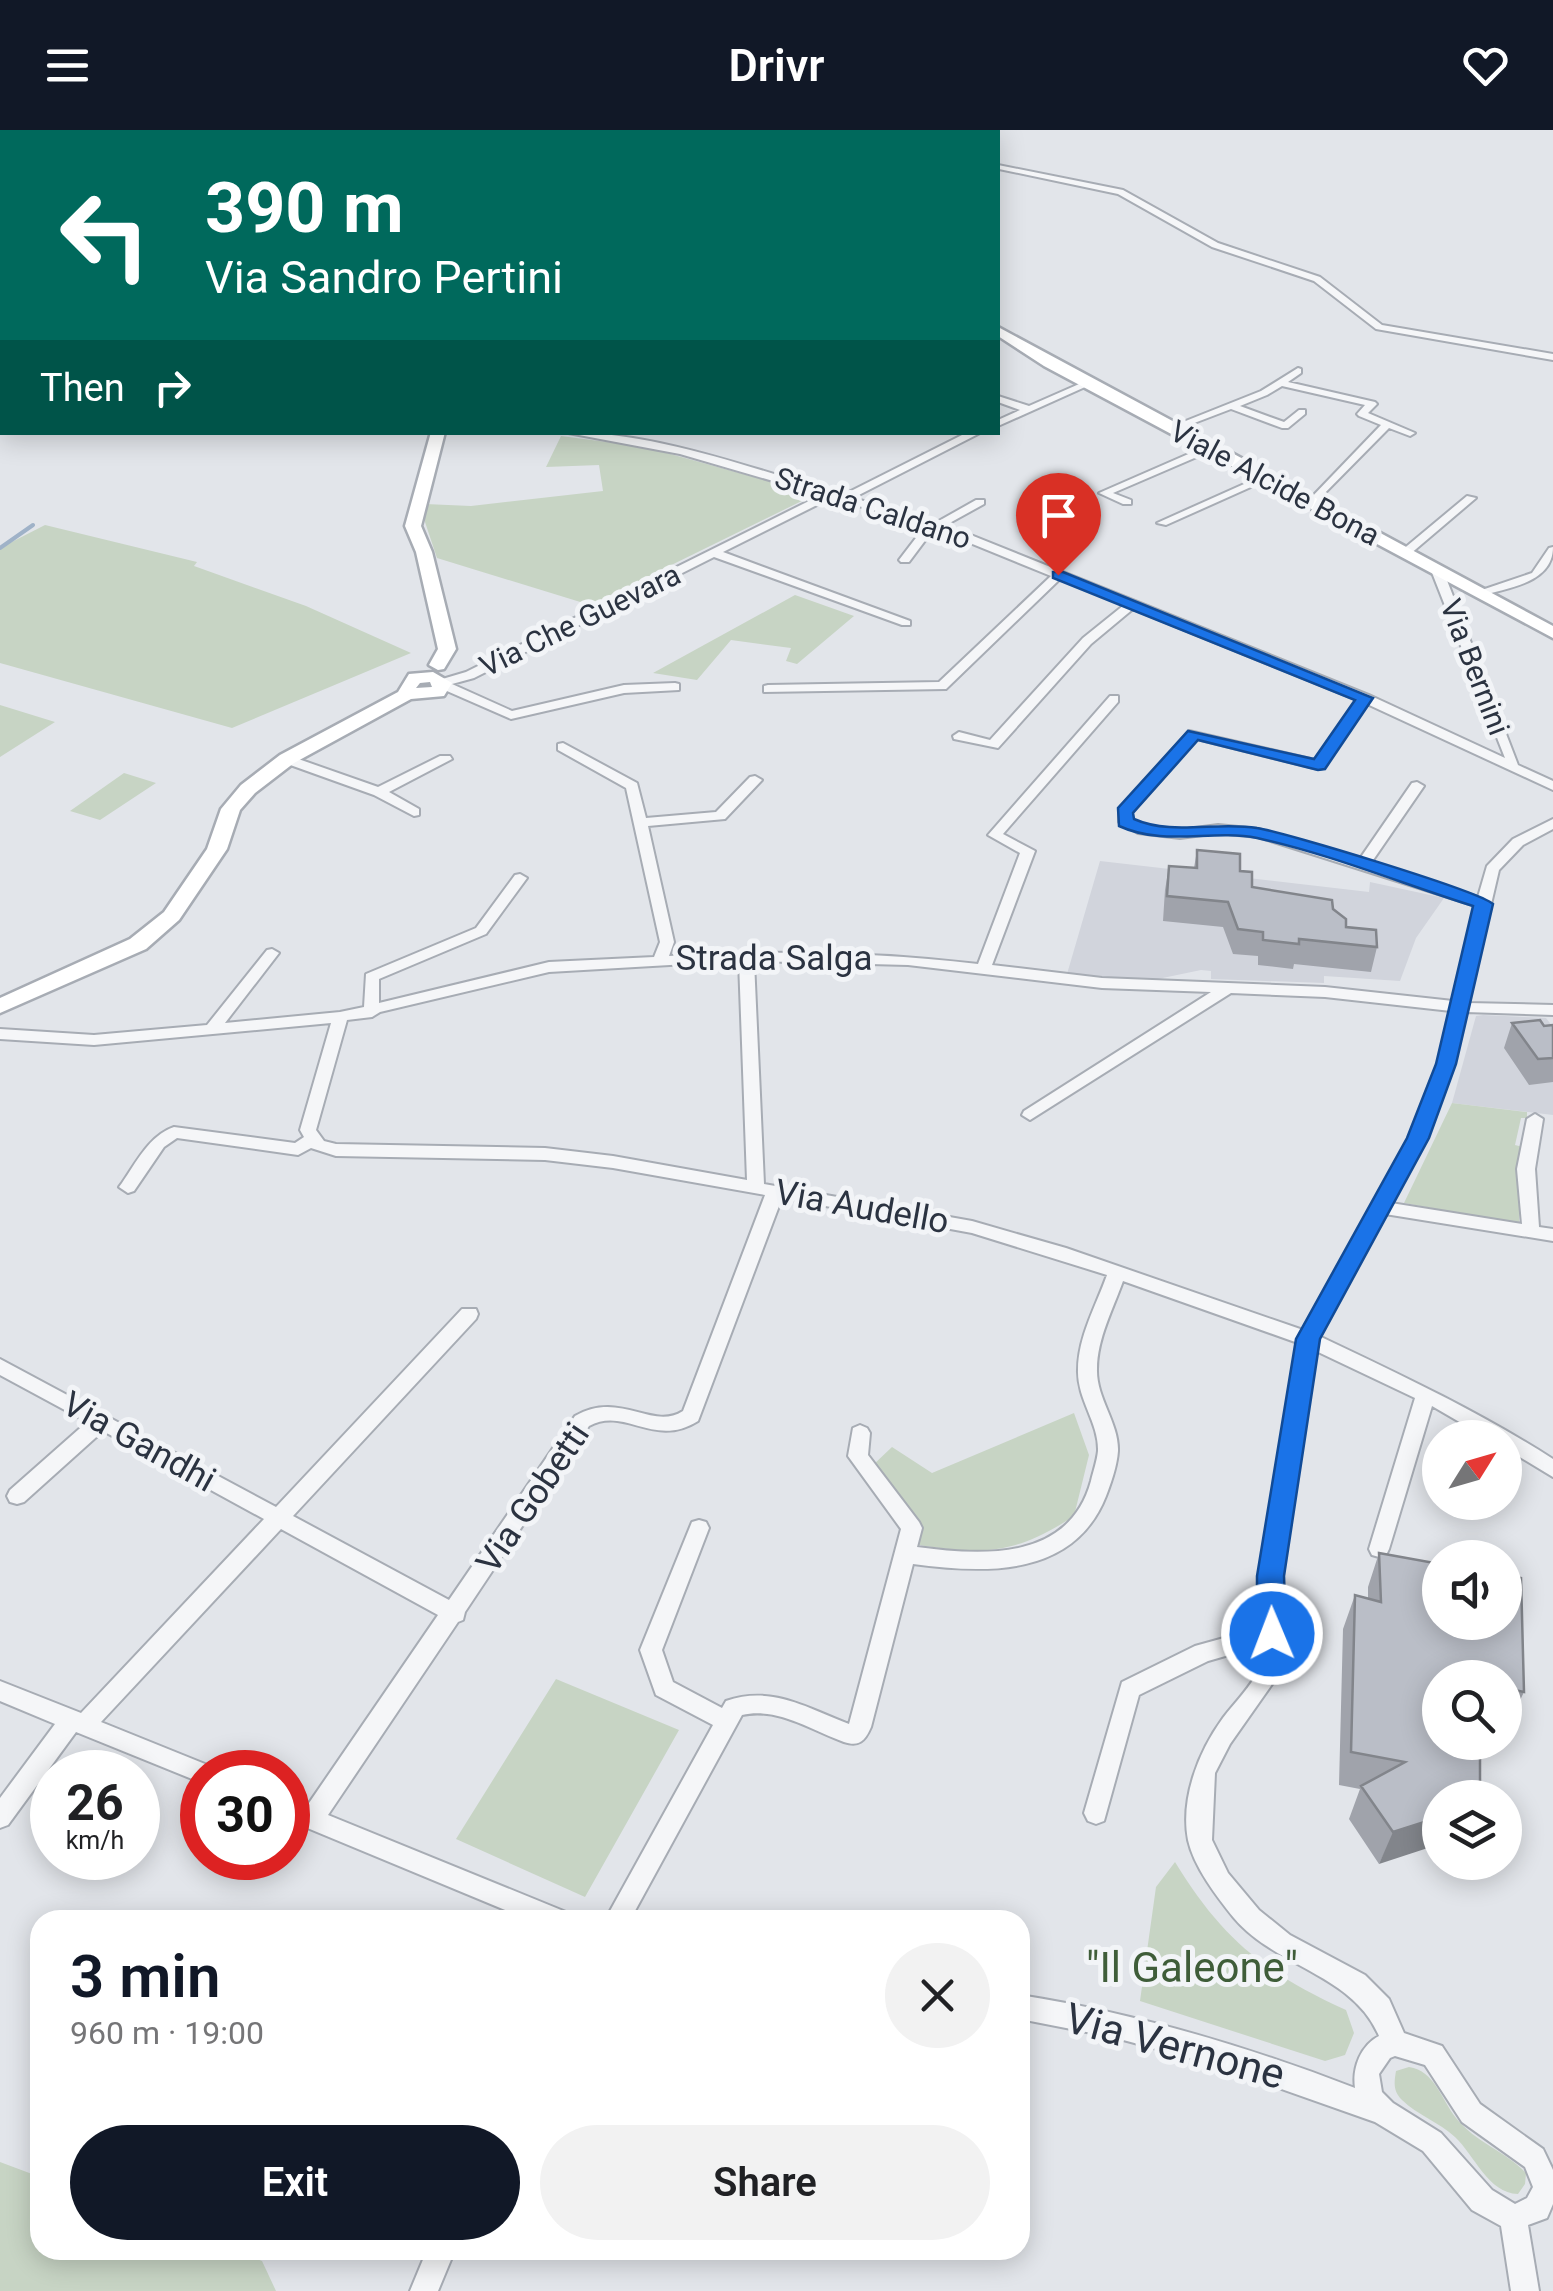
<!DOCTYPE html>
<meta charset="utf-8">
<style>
:root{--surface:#fff;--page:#f2f2f2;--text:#202124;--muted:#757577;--accent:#111827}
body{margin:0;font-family:Roboto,sans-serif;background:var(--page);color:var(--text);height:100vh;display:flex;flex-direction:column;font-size:38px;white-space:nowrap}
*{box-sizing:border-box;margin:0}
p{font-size:32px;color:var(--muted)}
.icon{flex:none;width:55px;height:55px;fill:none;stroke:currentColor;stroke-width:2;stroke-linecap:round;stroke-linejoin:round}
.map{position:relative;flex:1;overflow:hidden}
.sheet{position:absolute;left:30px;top:1780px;width:1000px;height:350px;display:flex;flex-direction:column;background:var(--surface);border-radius:30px;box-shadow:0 5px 25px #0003}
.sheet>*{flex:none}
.hud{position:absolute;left:0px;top:0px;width:1000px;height:305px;box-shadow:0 5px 25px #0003;background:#00695c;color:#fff;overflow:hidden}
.needle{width:65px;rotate:53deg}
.fabs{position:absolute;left:1422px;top:1290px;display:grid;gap:20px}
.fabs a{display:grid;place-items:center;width:100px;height:100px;border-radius:50%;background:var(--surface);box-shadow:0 5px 25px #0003;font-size:50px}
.speed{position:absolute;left:30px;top:1620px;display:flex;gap:20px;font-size:50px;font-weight:700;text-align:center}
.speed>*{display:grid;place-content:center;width:130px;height:130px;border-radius:50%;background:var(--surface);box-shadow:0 5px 25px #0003;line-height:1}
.speed small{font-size:25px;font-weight:400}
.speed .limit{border:15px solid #d22;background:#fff;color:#111}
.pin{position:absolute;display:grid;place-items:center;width:85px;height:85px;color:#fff;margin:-102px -42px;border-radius:50% 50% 50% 0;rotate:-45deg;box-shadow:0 0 10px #0007}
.pin .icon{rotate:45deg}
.me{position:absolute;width:110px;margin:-55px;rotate:359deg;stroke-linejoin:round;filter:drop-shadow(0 0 8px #0008)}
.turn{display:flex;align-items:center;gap:35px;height:210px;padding:0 40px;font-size:45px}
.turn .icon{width:130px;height:130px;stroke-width:2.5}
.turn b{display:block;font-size:70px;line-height:85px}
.then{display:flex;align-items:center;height:95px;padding:0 40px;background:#0003;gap:20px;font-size:38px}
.round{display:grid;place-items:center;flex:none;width:105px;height:105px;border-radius:52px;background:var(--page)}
.summary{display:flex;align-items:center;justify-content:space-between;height:170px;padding:0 40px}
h1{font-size:60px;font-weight:600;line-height:75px;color:var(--accent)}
.cta{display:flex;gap:20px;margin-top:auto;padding:20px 40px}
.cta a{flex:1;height:115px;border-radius:60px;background:var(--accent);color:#fff;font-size:40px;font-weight:600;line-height:115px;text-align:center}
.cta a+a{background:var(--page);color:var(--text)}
header{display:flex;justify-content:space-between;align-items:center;height:130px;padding:0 40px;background:var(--accent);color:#fff;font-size:45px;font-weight:600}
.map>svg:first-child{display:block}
.built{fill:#d1d4dc}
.green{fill:#c7d4c4}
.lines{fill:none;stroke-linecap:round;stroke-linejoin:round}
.stream{stroke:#9fb2c8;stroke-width:4}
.street-casing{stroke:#a7acb4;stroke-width:4}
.secondary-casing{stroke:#a7acb4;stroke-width:5}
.street{fill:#f5f6f8;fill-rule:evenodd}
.secondary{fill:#fff;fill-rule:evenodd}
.wall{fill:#a0a3ab}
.shaded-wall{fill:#82858b}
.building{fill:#babec7;stroke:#82858b;stroke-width:2.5}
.route{fill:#1a73e8;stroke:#114b97;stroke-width:2.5}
.labels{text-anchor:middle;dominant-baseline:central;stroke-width:10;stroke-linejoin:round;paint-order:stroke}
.far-street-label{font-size:30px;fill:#2b3341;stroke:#f2f4f7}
.street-label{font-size:35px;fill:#2b3341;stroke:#f2f4f7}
.near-park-label{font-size:42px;fill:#3f5d39;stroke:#f2f4f7}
.near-street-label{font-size:42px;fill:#2b3341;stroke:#f2f4f7}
</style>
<header><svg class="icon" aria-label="menu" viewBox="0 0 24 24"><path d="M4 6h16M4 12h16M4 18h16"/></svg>Drivr<svg class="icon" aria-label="heart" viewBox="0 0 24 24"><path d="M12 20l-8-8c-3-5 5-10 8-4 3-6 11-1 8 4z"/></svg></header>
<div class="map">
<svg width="1553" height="2161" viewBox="0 0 1553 2161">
<rect width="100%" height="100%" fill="#e2e5ea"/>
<!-- built -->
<path class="built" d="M1100 731 1369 762 1370 752 1444 768 1416 808 1400 851 1324 846V853L1211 849V841L1201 840 1153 850 1067 844Z
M1483 885 1546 888 1553 897V985L1452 973 1476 886Z"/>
<!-- green -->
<path class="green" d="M561 306 645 317 816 364 590 475 437 428 425 392V374L471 376 603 361 599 335 546 337Z
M45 395 197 432 194 436 306 476 411 523 232 598 0 533V418Z
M795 465 854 486 797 534 786 531 791 518 731 510 697 550 653 543Z
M0 575 55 592 0 627Z
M124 643 156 653 100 690 70 681Z
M1452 973 1527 982V988H1521L1515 1015 1523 1017 1519 1094 1404 1073Z
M1074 1283 1089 1325 1074 1386C1018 1423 985 1426 919 1415L918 1400 872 1336 892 1317 932 1343Z
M556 1549 679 1600 585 1767 456 1709Z
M1175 1732C1222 1809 1265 1843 1346 1880L1354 1903 1345 1925 1325 1931 1140 1871 1156 1757Z
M1409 1937C1435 1941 1441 1969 1456 1988 1475 2012 1505 2021 1526 2043L1525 2054 1518 2064C1488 2063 1475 2026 1455 2007 1439 1992 1417 1985 1402 1970 1393 1961 1394 1953 1396 1941Z
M0 2032 40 2047V2120H232L262 2131 276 2161H0Z"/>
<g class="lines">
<!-- stream -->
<path class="stream" d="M0 418 33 395"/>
<!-- street casing -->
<g class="street-casing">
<path id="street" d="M998 35 1123 60 1218 113 1320 147 1382 195 1553 224V230L1376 199 1314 151 1212 117 1118 64 999 39Z
M1298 238 1301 239V243L1288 252 1375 272 1377 274 1368 283 1415 303 1410 306 1389 298 1312 376 1307 373 1308 371 1381 295 1359 286 1357 284 1365 275 1282 256 1267 265 1240 276 1284 292 1299 280H1305V284L1288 298H1282L1231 279 1176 300 1168 298 1261 261Z
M1086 251 1094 253 998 296V290L1020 280 998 272V266L1029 276Z
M563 302C658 302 753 339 843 365L968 302H982L853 368 937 392 976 370H984V374L946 395 1369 565 1505 628 1431 440 1437 437 1443 440 1518 635 1553 651V660L1367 574 1323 638 1318 639 1197 609 1131 683 1132 690 1146 696 1180 700 1218 695 1259 699 1359 730 1412 653 1417 652 1424 656 1371 733 1478 767 1487 736 1513 709 1553 689V699L1523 715 1499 740 1468 873 1553 875V885L1466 882C1449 954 1426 1008 1391 1073L1522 1094 1517 1039 1527 989 1535 984 1543 989 1535 1039 1539 1097 1553 1099V1111L1385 1084 1319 1206C1399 1244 1478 1281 1553 1329V1347L1505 1318V1308H1487L1432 1276 1389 1419 1386 1425 1379 1427 1372 1425 1369 1419 1415 1268 1316 1221 1281 1446 1282 1540 1230 1614 1215 1643 1212 1710 1228 1743 1259 1780 1290 1805 1365 1845 1389 1869 1404 1903 1442 1916 1480 1974 1543 2019 1553 2040V2074L1547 2088 1528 2095 1539 2161H1511L1501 2096 1472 2080 1423 2021 1375 1992 1202 1931 1112 1907 1020 1889V1865C1135 1883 1246 1916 1355 1958 1352 1938 1361 1915 1379 1906 1353 1844 1275 1837 1234 1788 1217 1767 1194 1737 1188 1710 1180 1668 1199 1621 1223 1588 1234 1573 1252 1556 1259 1539 1261 1533 1260 1523 1260 1516L1208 1531 1139 1565 1104 1691 1096 1694 1088 1691 1084 1683 1122 1552 1195 1516 1260 1498 1259 1446 1298 1213 1123 1151C1113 1179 1097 1209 1097 1239 1096 1268 1119 1293 1118 1321 1117 1336 1111 1353 1106 1366 1074 1447 987 1444 913 1434L871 1597C865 1611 859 1617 844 1612 811 1600 778 1577 742 1585L630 1790H605L713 1595 656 1565 640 1520 692 1392 699 1390 706 1392 709 1398 662 1520 673 1552 722 1578 726 1571C772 1555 807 1578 849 1594L901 1399 848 1326 853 1298 860 1295 867 1298 870 1303 868 1325 919 1392 922 1398 917 1417C984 1426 1069 1431 1091 1351 1093 1342 1097 1331 1098 1321 1099 1293 1077 1269 1078 1240 1078 1207 1096 1176 1107 1145L972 1103 782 1068 698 1291C654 1319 625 1276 589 1296L465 1482 463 1490 458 1492 328 1685 566 1782 569 1790H529L288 1690V1669L307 1676 438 1485 281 1399 101 1592 210 1636 213 1642H202V1653L76 1602 8 1695 0 1698V1668L55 1594 0 1571V1551L81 1583 264 1389 103 1301 24 1372 17 1374 10 1372 7 1366 10 1360 87 1292 0 1245V1229L276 1377 462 1179H476L478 1184 476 1189 293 1386 449 1470 575 1286C620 1260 652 1301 683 1281L765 1065 613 1038 545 1030 336 1026 311 1018 298 1025 177 1008 164 1017 134 1061 128 1063 119 1057 122 1053C137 1031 149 1006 174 997L295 1013 304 1007 300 1000 331 893 94 915 0 909V899L94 905 207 895 267 820 272 819 279 823 225 893 340 882 364 877 366 844 476 798 515 745 520 744 527 748 486 804 379 849V873L549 832 654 827 660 812 626 658 558 620V614L563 613 637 653 646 688 716 682 750 647 755 646 762 650 725 689 648 696 674 812 669 826C772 820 875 822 978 834L1020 723 988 705 1110 566H1118V572L1003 704 1035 721 992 835 1102 848 1325 857 1453 871 1476 776 1258 707 1218 703 1180 708 1138 703 1119 692V679L1189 601 1315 630 1357 570 1133 479 1091 514 998 618 954 609 953 606 959 602 990 610 1083 508 1124 475 1060 449 946 559 764 562V556L768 555 939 552 1051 446 938 400 930 404 909 432H901L899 430 922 400 928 396 831 368 723 422 910 491V495H902L714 427 474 548 452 554 512 581 624 555 675 553 679 554V560L624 563 511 589 440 558 439 550 466 542 821 365 680 324ZM739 831 747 1050 613 1026 545 1018 336 1014 324 1011 316 1000 347 890 372 887 380 882 549 842ZM754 831 908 835 1102 858 1211 862 1024 981 1022 985 1030 990 1231 863 1325 867 1451 881 1438 934 1410 1007 1303 1200 1066 1118 972 1091 764 1054ZM1395 1926 1425 1935 1462 1992 1525 2037 1533 2057 1527 2068 1515 2074 1492 2060 1441 2003 1393 1973 1382 1962 1379 1944 1390 1928Z
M1209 315 1213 316V320L1113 363 1131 370V374H1123L1099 363Z
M1262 346 1271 348 1166 395 1157 393Z
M1467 366 1476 368 1409 425H1401V421Z
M1553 417C1553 453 1508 458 1479 466L1473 463 1532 443 1549 418Z
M287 625 378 657 440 626H450L452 629 389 662 419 679V685L414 686 374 665 282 632V626Z
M427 2120H455L438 2161H410Z"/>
</g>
<!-- secondary casing -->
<g class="secondary-casing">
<path id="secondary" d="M965 0H975V2H965Z
M998 197 1553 496V508L1044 236 998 206Z
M431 302H445L421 396 432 422 456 519 444 539 438 540 429 535 438 519 416 422 405 396Z
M433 542 452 553 444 566 411 569 294 633 255 663 240 680 227 719 179 790 146 819 0 883V868L130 809 164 782 207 719 221 679 241 655 280 625 398 562 409 544ZM430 552 432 557 416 558 420 553Z"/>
</g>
<!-- street -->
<use href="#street" class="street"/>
<!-- secondary -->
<use href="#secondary" class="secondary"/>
</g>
<!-- wall -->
<path class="wall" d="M1197 720 1240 741 1252 757 1333 779 1346 797 1377 817 1371 842 1294 834 1293 839 1258 835V826L1233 824 1223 797 1163 791 1165 760 1169 736 1194 738Z
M1512 893 1544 896 1553 895V952L1529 955 1504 918Z
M1379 1423 1524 1562 1508 1595H1505V1548H1440V1612L1379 1734 1349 1689 1360 1659 1339 1655 1343 1499 1355 1465 1368 1468V1457Z"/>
<!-- shaded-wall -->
<path class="shaded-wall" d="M1440 1687V1714L1379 1734 1393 1702Z"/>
<!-- building -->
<path class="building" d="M1197 720 1240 724V741L1252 742V757L1332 770 1333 779 1346 789V797L1376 800 1377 817 1299 809V814L1263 810V802L1238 799 1228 772 1167 766 1169 736 1197 738Z
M1540 890 1544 896 1553 895V928L1538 929 1512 893Z
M1379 1423 1440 1434V1492H1505V1445L1521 1448 1524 1562 1505 1558V1548H1440V1612H1480V1668H1440V1687L1393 1702 1361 1656 1405 1632 1351 1622 1355 1465 1381 1472Z"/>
<!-- route -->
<path class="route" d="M1053 442H1063L1373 568 1325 639 1318 640 1198 610 1133 683 1134 689C1172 706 1217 691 1257 698 1284 702 1479 761 1493 774L1456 934 1429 1008 1320 1209 1284 1446 1286 1504 1281 1513H1262L1257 1504V1446L1296 1209 1407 1008 1436 934 1473 776C1403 754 1330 724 1257 708 1210 699 1165 717 1119 696L1118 678 1188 601 1314 629 1355 570 1053 448Z"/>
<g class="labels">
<!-- far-street labels -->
<g class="far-street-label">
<text transform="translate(1275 353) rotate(28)">Viale Alcide Bona</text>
<text transform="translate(873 378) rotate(18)">Strada Caldano</text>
<text transform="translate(580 490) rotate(-26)">Via Che Guevara</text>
<text transform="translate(1475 537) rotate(69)">Via Bernini</text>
</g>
<!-- street labels -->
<g class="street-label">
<text x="774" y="828">Strada Salga</text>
<text transform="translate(862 1077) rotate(10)">Via Audello</text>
<text transform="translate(139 1312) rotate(29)">Via Gandhi</text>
<text transform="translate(533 1368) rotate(-56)">Via Gobetti</text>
</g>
<!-- near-park labels -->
<g class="near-park-label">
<text x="1192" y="1837">"Il Galeone"</text>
</g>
<!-- near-street labels -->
<g class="near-street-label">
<text transform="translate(1175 1916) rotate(15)">Via Vernone</text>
</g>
</g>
</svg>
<div class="fabs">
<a><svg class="needle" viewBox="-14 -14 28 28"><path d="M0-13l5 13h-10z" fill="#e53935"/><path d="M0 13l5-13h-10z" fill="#757577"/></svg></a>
<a><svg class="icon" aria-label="sound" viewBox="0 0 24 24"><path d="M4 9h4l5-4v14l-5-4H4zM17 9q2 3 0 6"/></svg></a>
<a><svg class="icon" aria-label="search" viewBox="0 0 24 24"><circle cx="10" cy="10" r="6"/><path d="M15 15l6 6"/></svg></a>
<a><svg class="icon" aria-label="layers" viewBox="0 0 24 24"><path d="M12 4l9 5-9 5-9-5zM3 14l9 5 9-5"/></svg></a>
</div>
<div class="speed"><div>26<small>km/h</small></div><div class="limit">30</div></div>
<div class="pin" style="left:1058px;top:445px;background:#d93025"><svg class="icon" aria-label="arrive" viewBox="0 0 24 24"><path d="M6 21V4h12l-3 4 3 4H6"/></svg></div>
<svg class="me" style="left:1272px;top:1504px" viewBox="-20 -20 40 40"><circle r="17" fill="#1a73e8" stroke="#fff" stroke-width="3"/><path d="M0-11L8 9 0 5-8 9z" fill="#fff"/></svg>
<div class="hud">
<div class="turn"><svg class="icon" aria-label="left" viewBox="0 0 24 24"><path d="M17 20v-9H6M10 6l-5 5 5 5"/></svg><div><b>390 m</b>Via Sandro Pertini</div></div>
<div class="then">Then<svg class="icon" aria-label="right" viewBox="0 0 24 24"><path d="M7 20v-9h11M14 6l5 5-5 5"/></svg></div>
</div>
<section class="sheet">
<div class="summary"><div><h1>3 min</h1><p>960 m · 19:00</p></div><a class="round"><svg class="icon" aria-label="close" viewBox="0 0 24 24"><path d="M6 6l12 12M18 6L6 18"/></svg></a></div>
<div class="cta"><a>Exit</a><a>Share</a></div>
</section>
</div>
